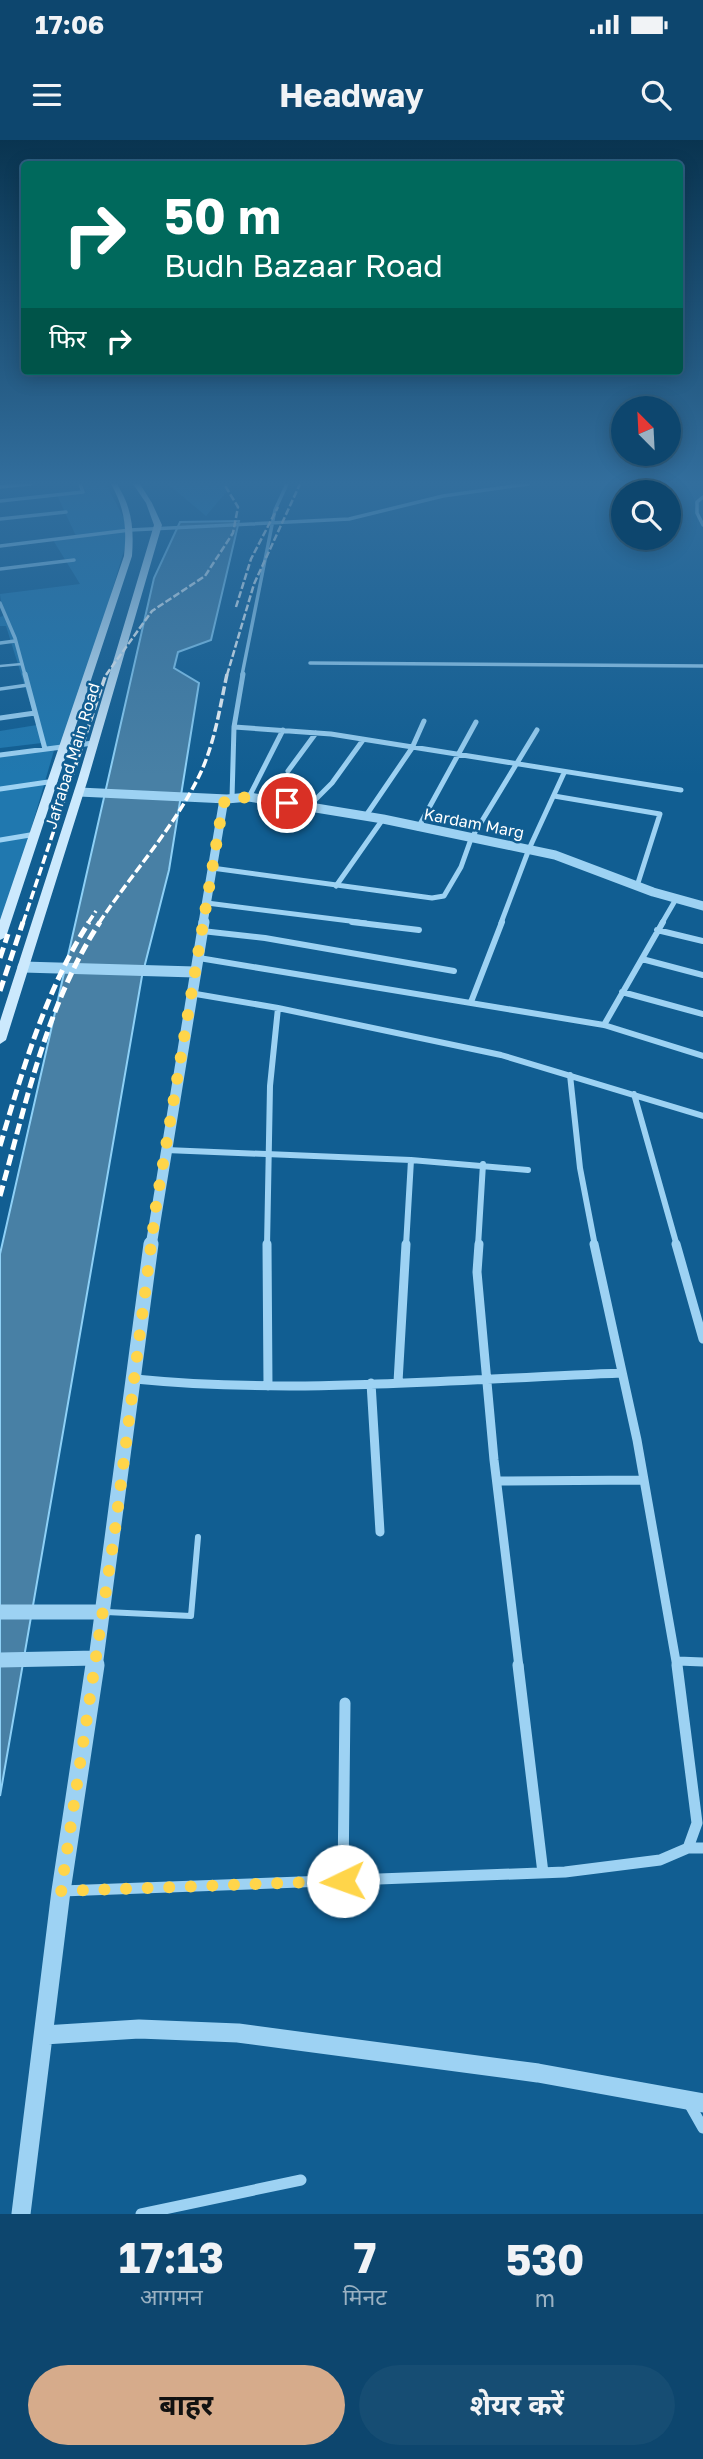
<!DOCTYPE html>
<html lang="hi">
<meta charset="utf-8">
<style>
:root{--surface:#0d466e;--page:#164d73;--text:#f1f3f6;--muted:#9ab1c2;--line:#2d5e81;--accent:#d6ab8b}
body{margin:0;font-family:"Golos Text","Noto Sans Devanagari",sans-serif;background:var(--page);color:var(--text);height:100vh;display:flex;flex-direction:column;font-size:26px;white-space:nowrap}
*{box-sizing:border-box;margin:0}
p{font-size:23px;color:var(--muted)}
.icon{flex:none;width:38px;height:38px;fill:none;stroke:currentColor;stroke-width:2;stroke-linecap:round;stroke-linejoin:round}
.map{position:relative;height:2074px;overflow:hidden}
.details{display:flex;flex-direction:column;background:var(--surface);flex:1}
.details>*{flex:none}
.guide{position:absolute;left:21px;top:21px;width:662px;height:214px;border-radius:7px;box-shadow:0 4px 18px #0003,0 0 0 2px var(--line);background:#00695c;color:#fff;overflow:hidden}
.needle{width:46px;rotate:336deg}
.buttons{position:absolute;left:611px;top:256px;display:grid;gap:14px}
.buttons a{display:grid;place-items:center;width:70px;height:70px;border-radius:50%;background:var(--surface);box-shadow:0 4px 18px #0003,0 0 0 2px var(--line);font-size:35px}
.pin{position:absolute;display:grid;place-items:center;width:60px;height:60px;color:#fff;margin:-30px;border:4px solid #fff;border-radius:50%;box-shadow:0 2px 7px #0007}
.me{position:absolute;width:77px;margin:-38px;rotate:267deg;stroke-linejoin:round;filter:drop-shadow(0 0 5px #0008)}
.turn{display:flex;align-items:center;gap:24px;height:147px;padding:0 28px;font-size:32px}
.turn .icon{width:91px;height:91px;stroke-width:2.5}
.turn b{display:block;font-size:49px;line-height:60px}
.then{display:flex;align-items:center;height:66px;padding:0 28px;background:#0003;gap:14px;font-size:26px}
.eta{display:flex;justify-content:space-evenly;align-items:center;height:119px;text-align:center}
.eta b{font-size:42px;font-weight:700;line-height:49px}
.button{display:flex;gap:14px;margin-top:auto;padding:14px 28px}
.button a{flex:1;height:80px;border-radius:42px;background:var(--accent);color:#111;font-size:28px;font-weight:700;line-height:80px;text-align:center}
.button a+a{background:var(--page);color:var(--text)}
.status{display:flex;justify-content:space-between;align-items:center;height:49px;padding:0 35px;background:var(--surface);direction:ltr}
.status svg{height:19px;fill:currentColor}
header{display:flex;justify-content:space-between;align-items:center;height:91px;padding:0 28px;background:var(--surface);font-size:32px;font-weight:700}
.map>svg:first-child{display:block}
.green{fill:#2078af}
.water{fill:#4880a5;stroke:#8ed0f6;stroke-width:2}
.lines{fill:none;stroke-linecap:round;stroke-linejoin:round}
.service-far2{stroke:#9dd2f3;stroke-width:2.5}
.service-far1{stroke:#9dd2f3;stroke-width:3.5}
.service{stroke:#9dd2f3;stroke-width:6}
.minor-far4{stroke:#9dd2f3;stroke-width:3.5}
.minor-far3{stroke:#9dd2f3;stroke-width:5}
.minor-far2{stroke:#9dd2f3;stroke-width:6}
.minor-far1{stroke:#9dd2f3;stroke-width:9}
.minor{stroke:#9dd2f3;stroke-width:11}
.tertiary-far3{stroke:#9dd2f3;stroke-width:9}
.tertiary-far2{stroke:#9dd2f3;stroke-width:11}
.tertiary-far1{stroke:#9dd2f3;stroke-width:15}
.tertiary{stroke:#9dd2f3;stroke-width:19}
.secondary{fill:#cce9fd;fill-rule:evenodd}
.rail-far2{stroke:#fff;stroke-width:2.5;stroke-dasharray:7 2.5;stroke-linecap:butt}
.rail-far1{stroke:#fff;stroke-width:3.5;stroke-dasharray:9 3.5;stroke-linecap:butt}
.rail{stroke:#fff;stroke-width:5;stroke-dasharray:11 5;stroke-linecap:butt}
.route{stroke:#ffd54a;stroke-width:12;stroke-dasharray:0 21.6}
.labels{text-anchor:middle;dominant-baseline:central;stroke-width:5;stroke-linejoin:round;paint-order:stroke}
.far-street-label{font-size:16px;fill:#fff;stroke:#115e92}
</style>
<div class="status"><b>17:06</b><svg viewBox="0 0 49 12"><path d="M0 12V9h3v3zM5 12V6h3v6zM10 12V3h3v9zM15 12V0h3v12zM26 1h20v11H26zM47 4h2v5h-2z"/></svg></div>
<header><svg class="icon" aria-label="menu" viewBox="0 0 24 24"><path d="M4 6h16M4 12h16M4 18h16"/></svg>Headway<svg class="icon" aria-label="search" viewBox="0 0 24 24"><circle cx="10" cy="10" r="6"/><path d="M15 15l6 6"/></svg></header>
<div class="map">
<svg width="703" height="2074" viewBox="0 0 703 2074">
<rect width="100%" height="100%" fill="#115e92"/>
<!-- green -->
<path class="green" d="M83 344H106L130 390 67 604 55 607 0 796V615L44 609 42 603 0 608V591L37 585 6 486H0V477L3 476 0 454 80 444 53 400 76 396 57 355 86 352Z
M168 344H233L206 376Z"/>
<!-- water -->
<path class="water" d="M239 381 211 500 178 512 174 528 199 543 169 730 142 836 0 1656V1114L154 438 180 382Z"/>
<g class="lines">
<!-- service-far2 -->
<path class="service-far2" d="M0 526 22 524"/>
<!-- service-far1 -->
<path class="service-far1" d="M0 549 28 545"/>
<!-- service -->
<path class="service" d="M106 1472 191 1476 198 1397"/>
<!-- minor-far4 -->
<path class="minor-far4" d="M0 347 30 344
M703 357 697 362V373L703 385
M0 361 83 352 80 344
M0 379 66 372
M0 406 130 390 349 379 443 356 528 344
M0 429 74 420
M0 463 15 498 25 535
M0 503 15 501
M310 523 703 526
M242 535 275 370 287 344"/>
<!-- minor-far3 -->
<path class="minor-far3" d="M25 534 45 609
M0 578 35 573
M234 587 331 594 681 650
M0 615 93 603
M288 631 316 593
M0 649 55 641
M554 656 660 674 637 746
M249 657 283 590
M232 658 234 587 243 534
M309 666 332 643 363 600
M365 677 412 608 424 581
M418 688 476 582
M0 700 36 694
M212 728 432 758 444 756 461 727 471 699 537 590
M336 746 383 679
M207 763 366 783
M501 783 529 709 564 633
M662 783 676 759"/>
<!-- minor-far2 -->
<path class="minor-far2" d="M352 782 419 790
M657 790 703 801
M202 791 265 798 454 831
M199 818 604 885 703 916
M642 819 703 835
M622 852 703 874
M190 853 278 868 501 915 703 976
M471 862 502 782
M604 885 663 782
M570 935 580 1028 595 1106
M634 954 677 1106
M166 1010 411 1020 528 1030
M267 1106 270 946 278 868
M406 1106 411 1020
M478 1106 483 1024"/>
<!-- minor-far1 -->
<path class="minor-far1" d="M267 1104 268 1246
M479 1104 477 1132 494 1320 519 1527
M594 1104 637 1300 677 1527
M676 1104 703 1199
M135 1239C296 1255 461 1239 622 1233
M398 1242 406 1104
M371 1243 380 1392
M497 1341 644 1340
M678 1521 703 1522"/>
<!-- minor -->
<path class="minor" d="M518 1525 543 1733
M677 1525 697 1683 688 1708
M343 1741 345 1563
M62 1751 565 1732 660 1720 688 1708H703
M690 1965 703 1988
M141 2074 301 2040"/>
<!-- tertiary-far3 -->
<path class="tertiary-far3" d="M79 652 227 659
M203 783 223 665 227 659 249 657 383 679 555 715 653 752 703 766"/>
<!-- tertiary-far2 -->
<path class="tertiary-far2" d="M23 827 195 832
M151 1106 204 782"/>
<!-- tertiary-far1 -->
<path class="tertiary-far1" d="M0 1472H103
M0 1520 96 1518
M95 1527 151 1104"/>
<!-- tertiary -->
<path class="tertiary" d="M44 1895 139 1889 238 1893 538 1933 703 1963
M21 2074 61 1751 95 1525"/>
<!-- secondary -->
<path class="secondary" d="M111 344H117C132 368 134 388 132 416L6 797 0 800V780L124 416C127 388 125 369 111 344Z
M133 344H140L152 363 162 385 88 639 6 900 0 904V881L78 639 154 385 146 363Z"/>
<!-- rail-far2 -->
<path class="rail-far2" d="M236 467 251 419 278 367
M106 535 152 471 205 436 233 393 238 367 224 344
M227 535 254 444 300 344"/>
<!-- rail-far1 -->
<path class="rail-far1" d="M23 783 106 534
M88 783 96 771
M99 783C132 733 175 687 201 632 215 601 220 567 227 534"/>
<!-- rail -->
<path class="rail" d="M0 818 8 794
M0 851 23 782
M0 1006C23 928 46 850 89 782
M0 1056C26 963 47 863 100 782"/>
</g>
<!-- sky -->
<linearGradient id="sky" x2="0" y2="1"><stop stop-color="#093450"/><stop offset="0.54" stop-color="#326e9d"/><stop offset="1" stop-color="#326e9d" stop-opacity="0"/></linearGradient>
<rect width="703" height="635" fill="url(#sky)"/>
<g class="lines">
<!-- route -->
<path class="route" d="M287 663 249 657 227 659 223 664 156 1066 115 1390 61 1751 343 1741"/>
</g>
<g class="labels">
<!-- far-street labels -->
<g class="far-street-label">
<text transform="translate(72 616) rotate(-73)">Jafrabad Main Road</text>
<text transform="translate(474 683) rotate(11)">Kardam Marg</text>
</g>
</g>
</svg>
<div class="buttons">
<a><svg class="needle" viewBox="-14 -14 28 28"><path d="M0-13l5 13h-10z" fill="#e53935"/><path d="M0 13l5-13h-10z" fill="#9ab1c2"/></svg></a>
<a><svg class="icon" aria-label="search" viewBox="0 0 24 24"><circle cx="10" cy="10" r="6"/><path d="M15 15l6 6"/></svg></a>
</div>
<div class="pin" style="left:287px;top:663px;background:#d93025"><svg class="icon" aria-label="arrive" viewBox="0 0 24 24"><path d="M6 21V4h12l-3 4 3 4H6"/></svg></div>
<svg class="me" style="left:343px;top:1741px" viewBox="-20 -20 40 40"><circle r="19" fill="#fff"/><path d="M0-13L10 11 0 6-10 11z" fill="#ffd54a"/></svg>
<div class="guide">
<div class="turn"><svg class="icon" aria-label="right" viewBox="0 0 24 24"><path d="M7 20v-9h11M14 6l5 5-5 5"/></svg><div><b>50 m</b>Budh Bazaar Road</div></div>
<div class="then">फिर<svg class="icon" aria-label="right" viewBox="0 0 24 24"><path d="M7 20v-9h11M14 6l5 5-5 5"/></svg></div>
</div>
</div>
<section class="details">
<div class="eta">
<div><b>17:13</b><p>आगमन</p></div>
<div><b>7</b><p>मिनट</p></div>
<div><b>530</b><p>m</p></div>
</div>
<div class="button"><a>बाहर</a><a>शेयर करें</a></div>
</section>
